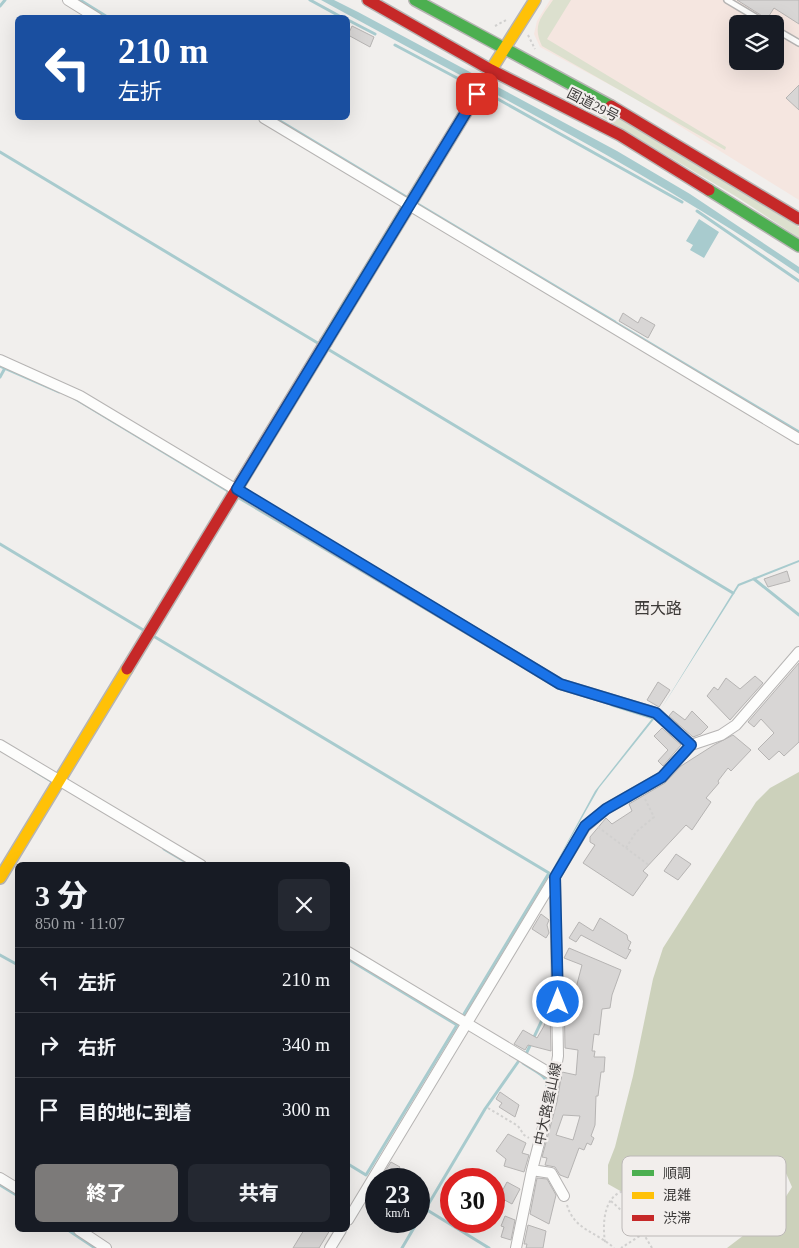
<!DOCTYPE html>
<html lang="ja">
<meta charset="utf-8">
<style>
:root{--surface:#171b24;--page:#242831;--text:#f1f3f6;--muted:#9ea1a6;--line:#363941;--accent:#7c7a79}
body{margin:0;font-family:"Times New Roman","Noto Sans JP",serif;background:var(--page);color:var(--text);height:100vh;display:flex;flex-direction:column;font-size:19px;white-space:nowrap}
*{box-sizing:border-box;margin:0}
p{font-size:16px;color:var(--muted)}
.icon{flex:none;width:28px;height:28px;fill:none;stroke:currentColor;stroke-width:2;stroke-linecap:round;stroke-linejoin:round}
.map{position:relative;flex:1;overflow:hidden}
.details{position:absolute;left:15px;top:862px;width:335px;height:370px;display:flex;flex-direction:column;background:var(--surface);border-radius:8px;box-shadow:0 5px 20px #0002}
.details>*{flex:none}
.guide{position:absolute;left:15px;top:15px;width:335px;height:105px;border-radius:8px;box-shadow:0 5px 20px #0002;background:#1a4fa0;color:#fff;overflow:hidden}
.controls{position:absolute;left:729px;top:15px;display:grid;gap:10px}
.controls a{display:grid;place-items:center;width:55px;height:55px;border-radius:8px;background:var(--surface);box-shadow:0 5px 20px #0002;font-size:25px}
.speed{position:absolute;left:365px;top:1168px;display:flex;gap:10px;font-size:25px;font-weight:700;text-align:center}
.speed>*{display:grid;place-content:center;width:65px;height:65px;border-radius:50%;background:var(--surface);box-shadow:0 5px 20px #0002;line-height:1}
.speed small{font-size:12px;font-weight:400}
.speed .limit{border:8px solid #d22;background:#fff;color:#111}
.pin{position:absolute;display:grid;place-items:center;width:42px;height:42px;color:#fff;margin:-21px;border-radius:10px;box-shadow:0 2px 8px #0006}
.me{position:absolute;width:55px;margin:-28px;rotate:0deg;stroke-linejoin:round;filter:drop-shadow(0 0 4px #0008)}
.turn{display:flex;align-items:center;gap:18px;height:105px;padding:0 20px;font-size:22px}
.turn .icon{width:65px;height:65px;stroke-width:2.5}
.turn b{display:block;font-size:35px;line-height:42px}
.round{display:grid;place-items:center;flex:none;width:52px;height:52px;border-radius:8px;background:var(--page)}
.headline{display:flex;align-items:center;justify-content:space-between;height:85px;padding:0 20px}
h1{font-size:30px;font-weight:800;line-height:38px}
.action{display:flex;gap:10px;margin-top:auto;padding:10px 20px}
.action a{flex:1;height:58px;border-radius:8px;background:var(--accent);color:#fff;font-size:20px;font-weight:800;line-height:58px;text-align:center}
.action a+a{background:var(--page);color:var(--text)}
ul{padding:0;list-style:none}
li{display:flex;align-items:center;gap:15px;height:65px;padding:0 20px;border-top:1px solid var(--line)}
li div{flex:1}
li b{display:block;font-size:19px}
li em{font-style:normal}
.map>svg:first-child{display:block}
.medical{fill:#f5e6e0;fill-rule:evenodd}
.green{fill:#dce0ce}
.forest{fill:#ccd1bb}
.water{fill:#a8cbce}
.lines{fill:none;stroke-linecap:round;stroke-linejoin:round}
.stream{stroke:#a8cbce;stroke-width:3}
.building{fill:#d8d6d5;stroke:#b6b4b3;fill-rule:evenodd}
.lane-casing{stroke:#b6b4b3;stroke-width:8}
.street-casing{stroke:#b6b4b3;stroke-width:12}
.fast-casing{stroke:#b6b4b3;stroke-width:14}
.slow-casing{stroke:#b6b4b3;stroke-width:14}
.jam-casing{stroke:#b6b4b3;stroke-width:14}
.path{stroke:#d1d0cf;stroke-width:2;stroke-dasharray:2.5 2.5;stroke-linecap:butt}
.lane{stroke:#fdfdfc;stroke-width:5}
.street{stroke:#fdfdfc;stroke-width:10}
.fast{stroke:#4caf50;stroke-width:11}
.slow{stroke:#ffc107;stroke-width:11}
.jam{stroke:#c62828;stroke-width:11}
.route-casing{stroke:#114b97;stroke-width:12}
.route{stroke:#1a73e8;stroke-width:9}
.labels{text-anchor:middle;dominant-baseline:central;stroke-width:4.5;stroke-linejoin:round;paint-order:stroke}
.street-label{font-size:14px;fill:#3d3b3a;stroke:#f2eeec}
.quarter-label{font-size:16px;fill:#3e3b39;stroke:#f2eeec}
.key{fill:#f2eeec;stroke:#bcb8b7;stroke-width:1}
.key-label{font-size:14px;fill:#3d3b3a}
</style>
<div class="map">
<svg width="799" height="1248" viewBox="0 0 799 1248">
<rect width="100%" height="100%" fill="#f1efed"/>
<!-- medical -->
<path class="medical" d="M550 0H799V200L636 99 540 47 534 34 537 21ZM738 24H775V61H738Z"/>
<!-- green -->
<path class="green" d="M553 0H571L547 39 726 147 725 150 542 46C532 25 541 18 553 0Z
M572 94 605 109 799 227V238L737 197 570 98Z"/>
<!-- forest -->
<path class="forest" d="M799 772V1248H727L778 1209 792 1187 785 1171 764 1159 739 1165 653 1199 631 1197 608 1184V1165L615 1147 633 1076 653 979 663 948 756 802 770 788Z"/>
<!-- water -->
<path class="water" d="M321 0H334L358 12 617 151 690 194 799 267V274C646 169 483 89 321 0Z
M699 219 719 232 704 258 690 250 693 245 686 241Z
M799 560V562L739 586 661 709 738 584Z
M654 716 655 718 599 788 550 874 595 791Z"/>
<g class="lines">
<!-- stream -->
<path class="stream" d="M80 0 109 18
M310 0 343 18
M0 6 5 0
M348 20 375 34
M395 45 472 86
M487 93 682 202
M275 118 408 198
M0 152 321 345
M416 203 615 322
M697 211 799 281
M616 323 799 432
M326 348 733 593
M0 366 59 392
M0 377 5 368
M74 398 228 491
M239 498 561 689
M0 544 145 631
M754 579 799 615
M155 637 549 873
M612 705 653 718
M33 770 51 781
M164 849 191 865
M0 955 18 965
M348 959 457 1025 366 1175 348 1164
M464 1014 549 873
M526 1054 551 1001
M523 1063C540 1075 551 1074 546 1098
M0 1185 18 1196
M419 1205 489 1248
M419 1220 485 1109 518 1062
M68 1230 95 1248
M402 1248 418 1221"/>
</g>
<!-- building -->
<path class="building" d="M737 0H799V24L774 8 767 19Z
M352 26 374 37 370 47 348 35Z
M799 85V110L786 98Z
M623 313 638 323 641 317 655 325 648 338 619 321Z
M787 571 790 581 768 587 764 579Z
M799 663V742L784 756 779 751 769 760 758 749 774 733 761 719 754 727 748 722Z
M755 676 763 683 730 720 707 696 714 687 718 690 726 678 740 689Z
M658 682 670 690 659 707 647 700Z
M673 711 685 720 692 711 708 727 701 734 693 737 669 716Z
M662 728 681 745 663 766 658 761 668 750 654 736Z
M733 735 751 750 731 771 728 768 718 781 719 783 706 798 711 802 692 830 686 825 643 871 648 875 633 896 583 863 595 845 590 842V837L606 818 612 824 632 811 629 804 665 783 681 766 714 745Z
M676 854 691 864 678 880 664 871Z
M541 914 549 920 547 925 549 933 546 938 532 929Z
M600 918 627 935 628 940 631 942 628 949 631 950 626 959 581 935 576 942 569 938 579 922 593 931Z
M569 948 621 970 612 995 610 1008 602 1009 599 1035 594 1034 592 1051H595L594 1057H605L604 1072H601L598 1096H596L595 1125 591 1136 594 1138 591 1145 587 1143 584 1150 579 1148 568 1178 560 1175 555 1167 545 1165 547 1158 542 1157 557 1102 562 1072 576 1075 578 1050 565 1048 564 988H576L582 965 564 958ZM563 1115 580 1116 573 1140 556 1135Z
M548 1011H550L551 1051 528 1045 525 1050 514 1044 523 1030 537 1038 544 1026Z
M500 1092 519 1105 515 1117 499 1107 502 1103 496 1099Z
M508 1134 526 1143 522 1153 529 1155 524 1172 504 1166 506 1159 496 1151Z
M391 1162 400 1167 393 1179H386L382 1176Z
M537 1178 547 1179 556 1195 549 1224 530 1214Z
M507 1182 520 1189 512 1204 499 1197Z
M505 1216 515 1220 511 1240 501 1237 504 1227 501 1226Z
M528 1225 546 1231 543 1248H526L527 1244H524Z
M304 1230H330L319 1248H293Z"/>
<g class="lines">
<!-- lane casing -->
<g class="lane-casing">
<path id="lane" d="M727 0 767 24
M775 29 799 43"/>
</g>
<!-- street casing -->
<g class="street-casing">
<path id="street" d="M68 0 97 18
M264 118 799 439
M0 360 80 396 560 684 656 713 691 745
M0 745 201 865
M348 952 556 1077
M532 1170 551 1173 564 1196
M0 1178 18 1189
M348 1220 555 877
M79 1230 106 1248
M330 1248 341 1230
M516 1248 532 1170 552 1093 558 1056 555 877 585 827 606 809 662 777 691 745 721 735 736 725 799 652"/>
</g>
<!-- fast casing -->
<g class="fast-casing">
<path id="fast" d="M415 0 611 106
M709 190 799 246
M326 342 430 171"/>
</g>
<!-- slow casing -->
<g class="slow-casing">
<path id="slow" d="M491 70 535 0
M0 878 127 669"/>
</g>
<!-- jam casing -->
<g class="jam-casing">
<path id="jam" d="M368 0 491 70 620 135 709 190
M611 106 799 219
M430 171 477 94
M127 669 326 342"/>
</g>
<!-- path -->
<path class="path" d="M495 26 508 19
M528 35 535 49
M598 827 650 866
M626 848 636 832 654 817 645 799
M488 1108 518 1126 524 1135 529 1138
M611 1201 622 1211 663 1221 621 1248
M567 1205C574 1230 597 1232 614 1248
M664 1222 686 1209 707 1206 722 1199 736 1184
M643 1233 652 1248
M605 1242C602 1222 604 1192 629 1190"/>
<!-- lane -->
<use href="#lane" class="lane"/>
<!-- street -->
<use href="#street" class="street"/>
<!-- fast -->
<use href="#fast" class="fast"/>
<!-- slow -->
<use href="#slow" class="slow"/>
<!-- jam -->
<use href="#jam" class="jam"/>
</g>
<g class="lines">
<!-- route casing -->
<g class="route-casing">
<path id="route" d="M477 94 237 489 560 684 656 713 691 745 662 777 606 809 585 826 555 877 558 1002"/>
</g>
<!-- route -->
<use href="#route" class="route"/>
</g>
<g class="labels">
<!-- street labels -->
<g class="street-label">
<text transform="translate(593 105) rotate(27)">国道29号</text>
<text transform="translate(548 1104) rotate(-78)">中大路雲山線</text>
</g>
<!-- quarter labels -->
<g class="quarter-label">
<text x="658" y="608">西大路</text>
</g>
</g>
<!-- legend -->
<rect x="622" y="1156" width="164" height="80" rx="8" class="key"/>
<rect x="632" y="1170" width="22" height="6" fill="#4caf50"/>
<rect x="632" y="1192" width="22" height="7" fill="#ffc107"/>
<rect x="632" y="1215" width="22" height="6" fill="#c62828"/>
<g class="key-label">
<text x="663" y="1178">順調</text>
<text x="663" y="1200">混雑</text>
<text x="663" y="1223">渋滞</text>
</g>
</svg>
<div class="controls">
<a><svg class="icon" aria-label="layers" viewBox="0 0 24 24"><path d="M12 4l9 5-9 5-9-5zM3 14l9 5 9-5"/></svg></a>
</div>
<div class="speed"><div>23<small>km/h</small></div><div class="limit">30</div></div>
<div class="pin" style="left:477px;top:94px;background:#d93025"><svg class="icon" aria-label="arrive" viewBox="0 0 24 24"><path d="M6 21V4h12l-3 4 3 4H6"/></svg></div>
<svg class="me" style="left:558px;top:1002px" viewBox="-20 -20 40 40"><circle r="17" fill="#1a73e8" stroke="#fff" stroke-width="3"/><path d="M0-11L8 9 0 5-8 9z" fill="#fff"/></svg>
<div class="guide">
<div class="turn"><svg class="icon" aria-label="left" viewBox="0 0 24 24"><path d="M17 20v-9H6M10 6l-5 5 5 5"/></svg><div><b>210 m</b>左折</div></div>
</div>
<section class="details">
<div class="headline"><div><h1>3 分</h1><p>850 m · 11:07</p></div><a class="round"><svg class="icon" aria-label="close" viewBox="0 0 24 24"><path d="M6 6l12 12M18 6L6 18"/></svg></a></div>
<ul>
<li><svg class="icon" aria-label="left" viewBox="0 0 24 24"><path d="M17 20v-9H6M10 6l-5 5 5 5"/></svg><div><b>左折</b></div><em>210 m</em></li>
<li><svg class="icon" aria-label="right" viewBox="0 0 24 24"><path d="M7 20v-9h11M14 6l5 5-5 5"/></svg><div><b>右折</b></div><em>340 m</em></li>
<li><svg class="icon" aria-label="arrive" viewBox="0 0 24 24"><path d="M6 21V4h12l-3 4 3 4H6"/></svg><div><b>目的地に到着</b></div><em>300 m</em></li>
</ul>
<div class="action"><a>終了</a><a>共有</a></div>
</section>
</div>
